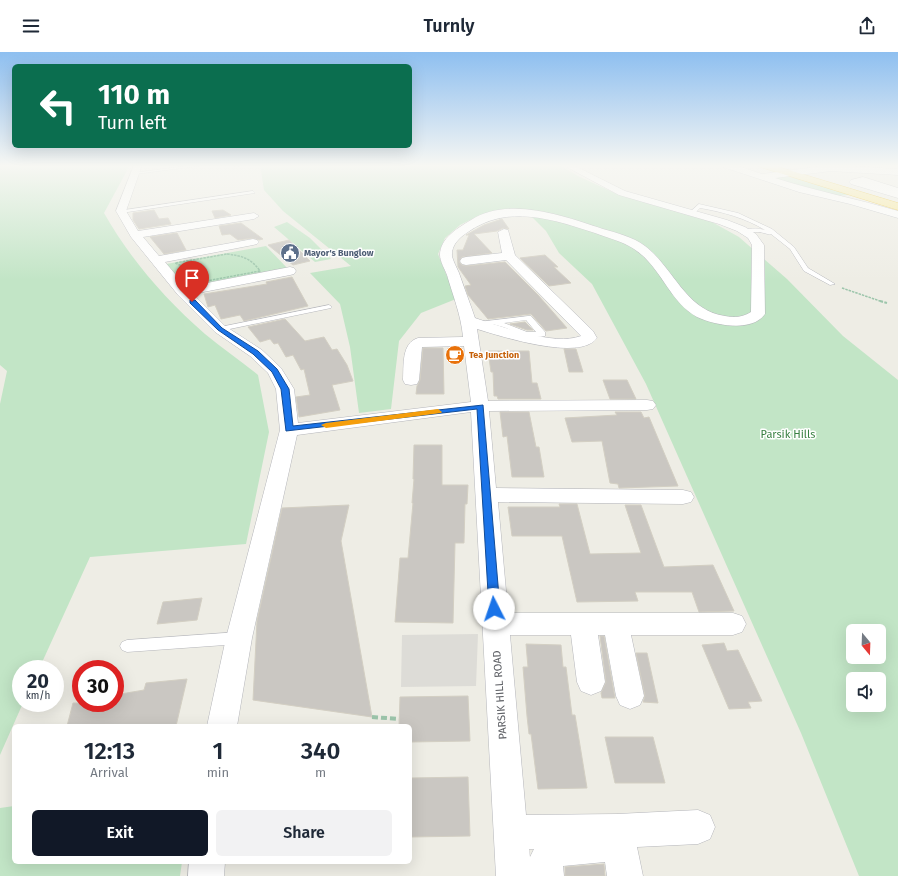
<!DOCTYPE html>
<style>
:root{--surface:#fff;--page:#f2f2f3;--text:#1f2937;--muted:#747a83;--accent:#111827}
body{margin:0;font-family:"Fira Sans",sans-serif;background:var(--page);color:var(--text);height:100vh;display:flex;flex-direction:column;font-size:15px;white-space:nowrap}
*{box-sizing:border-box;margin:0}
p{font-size:13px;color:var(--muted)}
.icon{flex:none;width:22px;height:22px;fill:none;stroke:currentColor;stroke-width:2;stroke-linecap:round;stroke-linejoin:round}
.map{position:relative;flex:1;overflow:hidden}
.drawer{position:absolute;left:12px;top:672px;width:400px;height:140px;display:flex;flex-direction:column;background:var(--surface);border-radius:6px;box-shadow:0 4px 16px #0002}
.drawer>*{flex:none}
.top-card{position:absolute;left:12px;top:12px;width:400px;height:84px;border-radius:6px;box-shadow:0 4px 16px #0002;background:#0b6e4f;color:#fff;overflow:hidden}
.needle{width:26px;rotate:161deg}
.controls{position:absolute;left:846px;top:572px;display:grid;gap:8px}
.controls a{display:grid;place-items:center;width:40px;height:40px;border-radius:6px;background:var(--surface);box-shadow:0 4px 16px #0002;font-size:20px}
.speed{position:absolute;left:12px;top:608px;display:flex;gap:8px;font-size:20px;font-weight:700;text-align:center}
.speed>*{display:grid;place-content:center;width:52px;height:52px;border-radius:50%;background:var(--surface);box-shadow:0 4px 16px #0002;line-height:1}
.speed small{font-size:10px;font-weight:400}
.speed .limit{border:6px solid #d22;background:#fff;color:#111}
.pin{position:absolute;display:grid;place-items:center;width:34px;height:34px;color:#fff;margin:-41px -17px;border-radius:50% 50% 50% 0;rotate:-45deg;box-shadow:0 0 4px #0007}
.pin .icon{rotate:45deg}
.me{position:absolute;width:44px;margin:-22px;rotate:356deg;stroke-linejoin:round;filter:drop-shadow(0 0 3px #0008)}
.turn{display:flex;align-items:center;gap:14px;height:84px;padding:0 20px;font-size:18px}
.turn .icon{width:52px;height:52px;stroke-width:2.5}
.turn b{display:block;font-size:28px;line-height:34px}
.eta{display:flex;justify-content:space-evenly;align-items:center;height:68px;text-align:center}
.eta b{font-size:24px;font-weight:600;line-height:28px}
.primary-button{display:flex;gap:8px;margin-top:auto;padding:8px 20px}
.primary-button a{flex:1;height:46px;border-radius:6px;background:var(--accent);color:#fff;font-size:16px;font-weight:600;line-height:46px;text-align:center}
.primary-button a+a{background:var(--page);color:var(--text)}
header{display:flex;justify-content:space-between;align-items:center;height:52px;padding:0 20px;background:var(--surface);font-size:18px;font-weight:600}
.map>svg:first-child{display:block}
.industrial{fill:#dddcd7}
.green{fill:#c2e5c6;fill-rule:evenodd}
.building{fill:#cac7c2;stroke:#d3cfc3}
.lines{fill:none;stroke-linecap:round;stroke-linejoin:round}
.lane-casing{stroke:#b5b6bb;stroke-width:1}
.street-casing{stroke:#b5b6bb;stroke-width:1}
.secondary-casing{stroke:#b6b8be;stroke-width:1}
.highway-casing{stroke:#e8b70b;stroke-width:1}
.path-far2{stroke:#9cc5ab;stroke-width:1.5;stroke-dasharray:2.5 1;stroke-linecap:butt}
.path-far1{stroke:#9cc5ab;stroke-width:2;stroke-dasharray:3 1.5;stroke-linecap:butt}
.path{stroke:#9cc5ab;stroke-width:4;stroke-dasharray:6 3;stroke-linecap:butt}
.lane{fill:#fff;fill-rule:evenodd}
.street{fill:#fff;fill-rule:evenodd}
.secondary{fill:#fff;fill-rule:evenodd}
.highway{fill:#f8e792;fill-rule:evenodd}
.route{fill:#1a73e8;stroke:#114b97}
.slow{fill:#f59e0b}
.labels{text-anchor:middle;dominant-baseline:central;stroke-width:3;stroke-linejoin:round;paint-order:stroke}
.far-service-label{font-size:9px;font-weight:bold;fill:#4e5e75;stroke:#fff;text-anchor:start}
.far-food-label{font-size:9px;font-weight:bold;fill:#c56008;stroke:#fff;text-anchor:start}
.park-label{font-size:11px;fill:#388042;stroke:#fff}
.street-label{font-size:11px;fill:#5d5f64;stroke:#fff}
</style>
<header><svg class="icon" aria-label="menu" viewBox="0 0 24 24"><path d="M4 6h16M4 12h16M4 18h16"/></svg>Turnly<svg class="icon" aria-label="share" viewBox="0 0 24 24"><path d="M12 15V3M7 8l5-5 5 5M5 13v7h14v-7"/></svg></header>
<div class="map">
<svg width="898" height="824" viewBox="0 0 898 824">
<rect width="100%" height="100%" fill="#eeede5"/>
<!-- industrial -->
<path class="industrial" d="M478 582 476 634 401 635 402 583Z"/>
<!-- green -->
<path class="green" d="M0 113H130L104 161C130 207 165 247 205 282 222 296 241 309 258 323L269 380 246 492 90 505 39 617H21V651H23L0 703V352L7 319 0 313Z
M260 113H559L580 125 617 142 712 170 739 185 787 227 843 284 898 328V824H859L801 681 646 332 592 232 559 201 546 179 525 158 500 160 474 166 460 173 445 186 438 202 456 247 421 261 399 289 391 357 359 361 350 295 340 252 310 221 351 214 283 159 264 138ZM853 579H879V605H853ZM853 627H879V653H853Z
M788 124 848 142V143C826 146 796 133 775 126Z
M287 170 310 186 331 207 315 210 274 175Z
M266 194 290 219 183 240 161 213Z
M14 754V810H182L180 824H0V756Z"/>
<!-- building -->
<path class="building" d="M154 158 159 167 168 166 171 172 139 177 133 168V161Z
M223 158 231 163 215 166 212 159Z
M502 167 509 177 503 176 497 179 474 182 492 201 462 205 459 210 462 213 466 214 505 210 538 243 567 276 546 279 531 262 488 267 468 243 465 234 471 233 458 215 457 198H463L469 183H466L484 173Z
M241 171 263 187 259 188 253 186 238 188 230 182 222 183 219 174Z
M177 181 186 198 164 202 150 185Z
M289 188 310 209 293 213 268 193Z
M545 203 558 215H554L571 231 549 234 520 206Z
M292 225 308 254 244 269 240 263 221 267 215 253 208 255 204 242 267 232 266 230Z
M285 267 305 289 324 285 332 298 337 297 347 313 353 329 332 333 340 358 299 365 296 345 310 343 304 317 301 318 293 303 286 305 278 291 274 292 270 287 260 290 248 275Z
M525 270 533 278H527L510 272Z
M423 296H443L444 342H416L417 334 420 328Z
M564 297H576L583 320H569Z
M488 299H529L532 331H537L541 347H498L497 344H494L493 320H491Z
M603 328H627L636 347H610Z
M500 360H529L536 395H539L544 425H512L507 384 503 385Z
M615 360H641L644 366 649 365 678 434 619 436 618 432 610 431 602 389 572 390 565 366 617 363Z
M414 393H442V433H468L467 452H465L464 491H455L453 571 395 570 400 506H408L413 451H412L414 427H413Z
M559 452H577L590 502 641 501 625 453H641L664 515 713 513 734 559 699 560 692 540H635L638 549 577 550 562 484H512L508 455H560Z
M349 453 341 489 372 665 253 648 257 569 282 456Z
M202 546 197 568 157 572 163 550Z
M600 584H604L615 646H602L601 641 606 630Z
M724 591 727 599 738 598 762 649 748 650 751 656 729 657 702 593Z
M526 592 561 593 563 615H566L572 663H575L587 736 538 737 531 682H529L527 664 523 615H528Z
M636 601H647L658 651 643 650 645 644Z
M187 627 176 674H67L73 651H115V643L144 638 146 631Z
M468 644 470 689 410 690V674H399L400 645Z
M605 685H653L665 731H615Z
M468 725 470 784 410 785 411 726Z
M604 812 605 824H565V815Z"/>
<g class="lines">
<!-- lane casing -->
<g class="lane-casing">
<path id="lane" d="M194 113H206L135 122 133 121Z
M231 113H251L233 114Z
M253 139 255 141 121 161 118 159Z
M699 152 738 161 772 177 794 195 808 216 835 232 830 233 804 219 790 197 771 182C767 183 763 180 758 180 752 180 745 182 740 179 747 176 758 176 765 178 745 166 723 160 700 156L694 162H690V160Z
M329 253 332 255 331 256 220 279 216 277 220 275Z
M528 264H531L545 280V284C526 288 513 277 496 273 489 271 480 277 474 272L478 270ZM526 268 536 280H527L504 271Z
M239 580 244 582 246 586 244 590 239 592 127 600 122 598 120 594 122 590 127 588Z"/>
</g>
<!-- street casing -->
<g class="street-casing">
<path id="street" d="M134 113H142L126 159 138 179 254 161 259 164 254 167 143 185 159 204 253 187 257 188 259 190 257 192 253 193 165 210 186 235 290 215 294 216 296 219 294 222 290 223 193 242 225 274 262 298 281 316 294 337 298 371 471 350 464 294 422 295 419 328 417 332 411 333 405 332 403 328C404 314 401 291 418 286L463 285C461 263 453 244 447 223 445 218 440 209 440 203 440 186 458 176 471 168 509 144 564 164 603 177 617 181 633 185 645 194 673 215 686 259 725 264 735 266 743 265 751 260L752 193 748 186 737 179 719 172 619 143 563 113H573L625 139 727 168 745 175 756 182 764 193 765 262C752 281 714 273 697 265 669 250 661 214 634 197 622 189 608 186 595 181 552 167 508 152 468 180 460 185 451 193 452 204 453 209 457 216 459 221 464 236 470 251 475 266 502 275 554 294 581 284L506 208 466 213 462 212 460 209 462 206 466 205 502 201 498 180 504 177 508 178 515 203 593 279 597 286C580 310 500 284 477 277L488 349 647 348 653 349 656 353 653 357 647 358 489 359 496 436 683 438 691 440 694 445 691 450 683 452 498 450 508 561H733L742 564 746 572 742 580 733 583H631L644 644 640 653 630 657 620 653 616 644 605 583H598L605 630 601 639 591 643 581 639 577 630 571 583H510L526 763 617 762 698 758 710 763 715 775 710 787 698 792 637 795 643 824H607L605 810 563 814 564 824H496L471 360 297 383 252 586 237 674H207L226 586 280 378 276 337 268 321 250 304 215 280 178 243 131 185 116 159ZM529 797H534L530 805Z
M863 125 898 136V146L851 132 849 130 851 128Z
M189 810H225L224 824H188Z"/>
</g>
<!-- secondary casing -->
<g class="secondary-casing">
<path id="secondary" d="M721 113H735L762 122 831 113 898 117V123L831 119 775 126C816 139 857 147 898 159V166L850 152 799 140 723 115Z"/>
</g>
<!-- highway casing -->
<g class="highway-casing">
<path id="highway" d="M758 113H772L898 151V158L760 115Z"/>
</g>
<!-- path-far2 -->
<path class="path-far2" d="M227 202C242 204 251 206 260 219L201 230 194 219 175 211Z
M842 236 883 250"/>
<!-- path-far1 -->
<path class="path-far1" d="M880 249 887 251"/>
<!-- path -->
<path class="path" d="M372 665 399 667"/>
<!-- lane -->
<use href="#lane" class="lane"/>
<!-- street -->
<use href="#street" class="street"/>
<!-- secondary -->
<use href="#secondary" class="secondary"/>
<!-- highway -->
<use href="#highway" class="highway"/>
</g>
<!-- sky -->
<linearGradient id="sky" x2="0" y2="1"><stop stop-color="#8ebff0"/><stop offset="0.5" stop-color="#f7f7f3"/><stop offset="1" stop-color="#f7f7f3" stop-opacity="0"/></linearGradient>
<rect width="898" height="228" fill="url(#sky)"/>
<!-- route -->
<path class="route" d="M190 248H195L222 276 258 299 277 317 289 337 293 374 483 353 500 557 499 561 494 562 490 561 489 557 477 357 286 379 281 337 272 320 253 302 218 278 190 251Z"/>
<!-- slow -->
<path class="slow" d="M438 357 442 360 441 361 326 376 321 373 326 371Z"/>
<!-- icons -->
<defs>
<g id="civic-disc" transform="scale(1)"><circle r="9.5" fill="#5c6f8a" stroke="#fff"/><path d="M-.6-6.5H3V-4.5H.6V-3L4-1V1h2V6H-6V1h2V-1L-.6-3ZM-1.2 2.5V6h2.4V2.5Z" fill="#fff"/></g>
<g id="cafe-disc" transform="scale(1)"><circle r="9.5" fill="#e8710a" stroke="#fff"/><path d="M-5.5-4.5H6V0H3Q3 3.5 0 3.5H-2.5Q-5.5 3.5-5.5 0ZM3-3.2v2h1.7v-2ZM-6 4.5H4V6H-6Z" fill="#fff"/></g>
</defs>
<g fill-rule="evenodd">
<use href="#civic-disc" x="290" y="201"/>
<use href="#cafe-disc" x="455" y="303"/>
</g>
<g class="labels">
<!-- far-service labels -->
<g class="far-service-label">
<text x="304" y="201">Mayor's Bunglow</text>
</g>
<!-- far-food labels -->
<g class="far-food-label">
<text x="469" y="303">Tea Junction</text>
</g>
<!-- park labels -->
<g class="park-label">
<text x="788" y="382">Parsik Hills</text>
</g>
<!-- street labels -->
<g class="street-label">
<text transform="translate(500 643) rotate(-94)">PARSIK HILL ROAD</text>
</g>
</g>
</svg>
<div class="controls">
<a><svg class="needle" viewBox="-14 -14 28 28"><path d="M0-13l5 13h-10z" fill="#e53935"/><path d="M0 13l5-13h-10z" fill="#747a83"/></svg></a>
<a><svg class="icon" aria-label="sound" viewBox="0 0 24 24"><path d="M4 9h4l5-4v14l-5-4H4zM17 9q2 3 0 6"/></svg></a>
</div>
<div class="speed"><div>20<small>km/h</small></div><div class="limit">30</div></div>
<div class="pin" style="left:192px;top:250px;background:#d93025"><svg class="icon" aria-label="arrive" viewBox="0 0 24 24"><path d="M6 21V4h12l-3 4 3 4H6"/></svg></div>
<svg class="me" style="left:494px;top:557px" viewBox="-20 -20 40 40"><circle r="19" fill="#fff"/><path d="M0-13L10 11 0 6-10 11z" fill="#1a73e8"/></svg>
<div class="top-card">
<div class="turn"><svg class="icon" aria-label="left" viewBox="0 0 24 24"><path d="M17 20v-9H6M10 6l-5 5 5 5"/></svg><div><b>110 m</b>Turn left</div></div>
</div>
<section class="drawer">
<div class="eta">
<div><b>12:13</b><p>Arrival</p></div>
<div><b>1</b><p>min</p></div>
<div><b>340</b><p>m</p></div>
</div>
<div class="primary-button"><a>Exit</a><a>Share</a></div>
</section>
</div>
